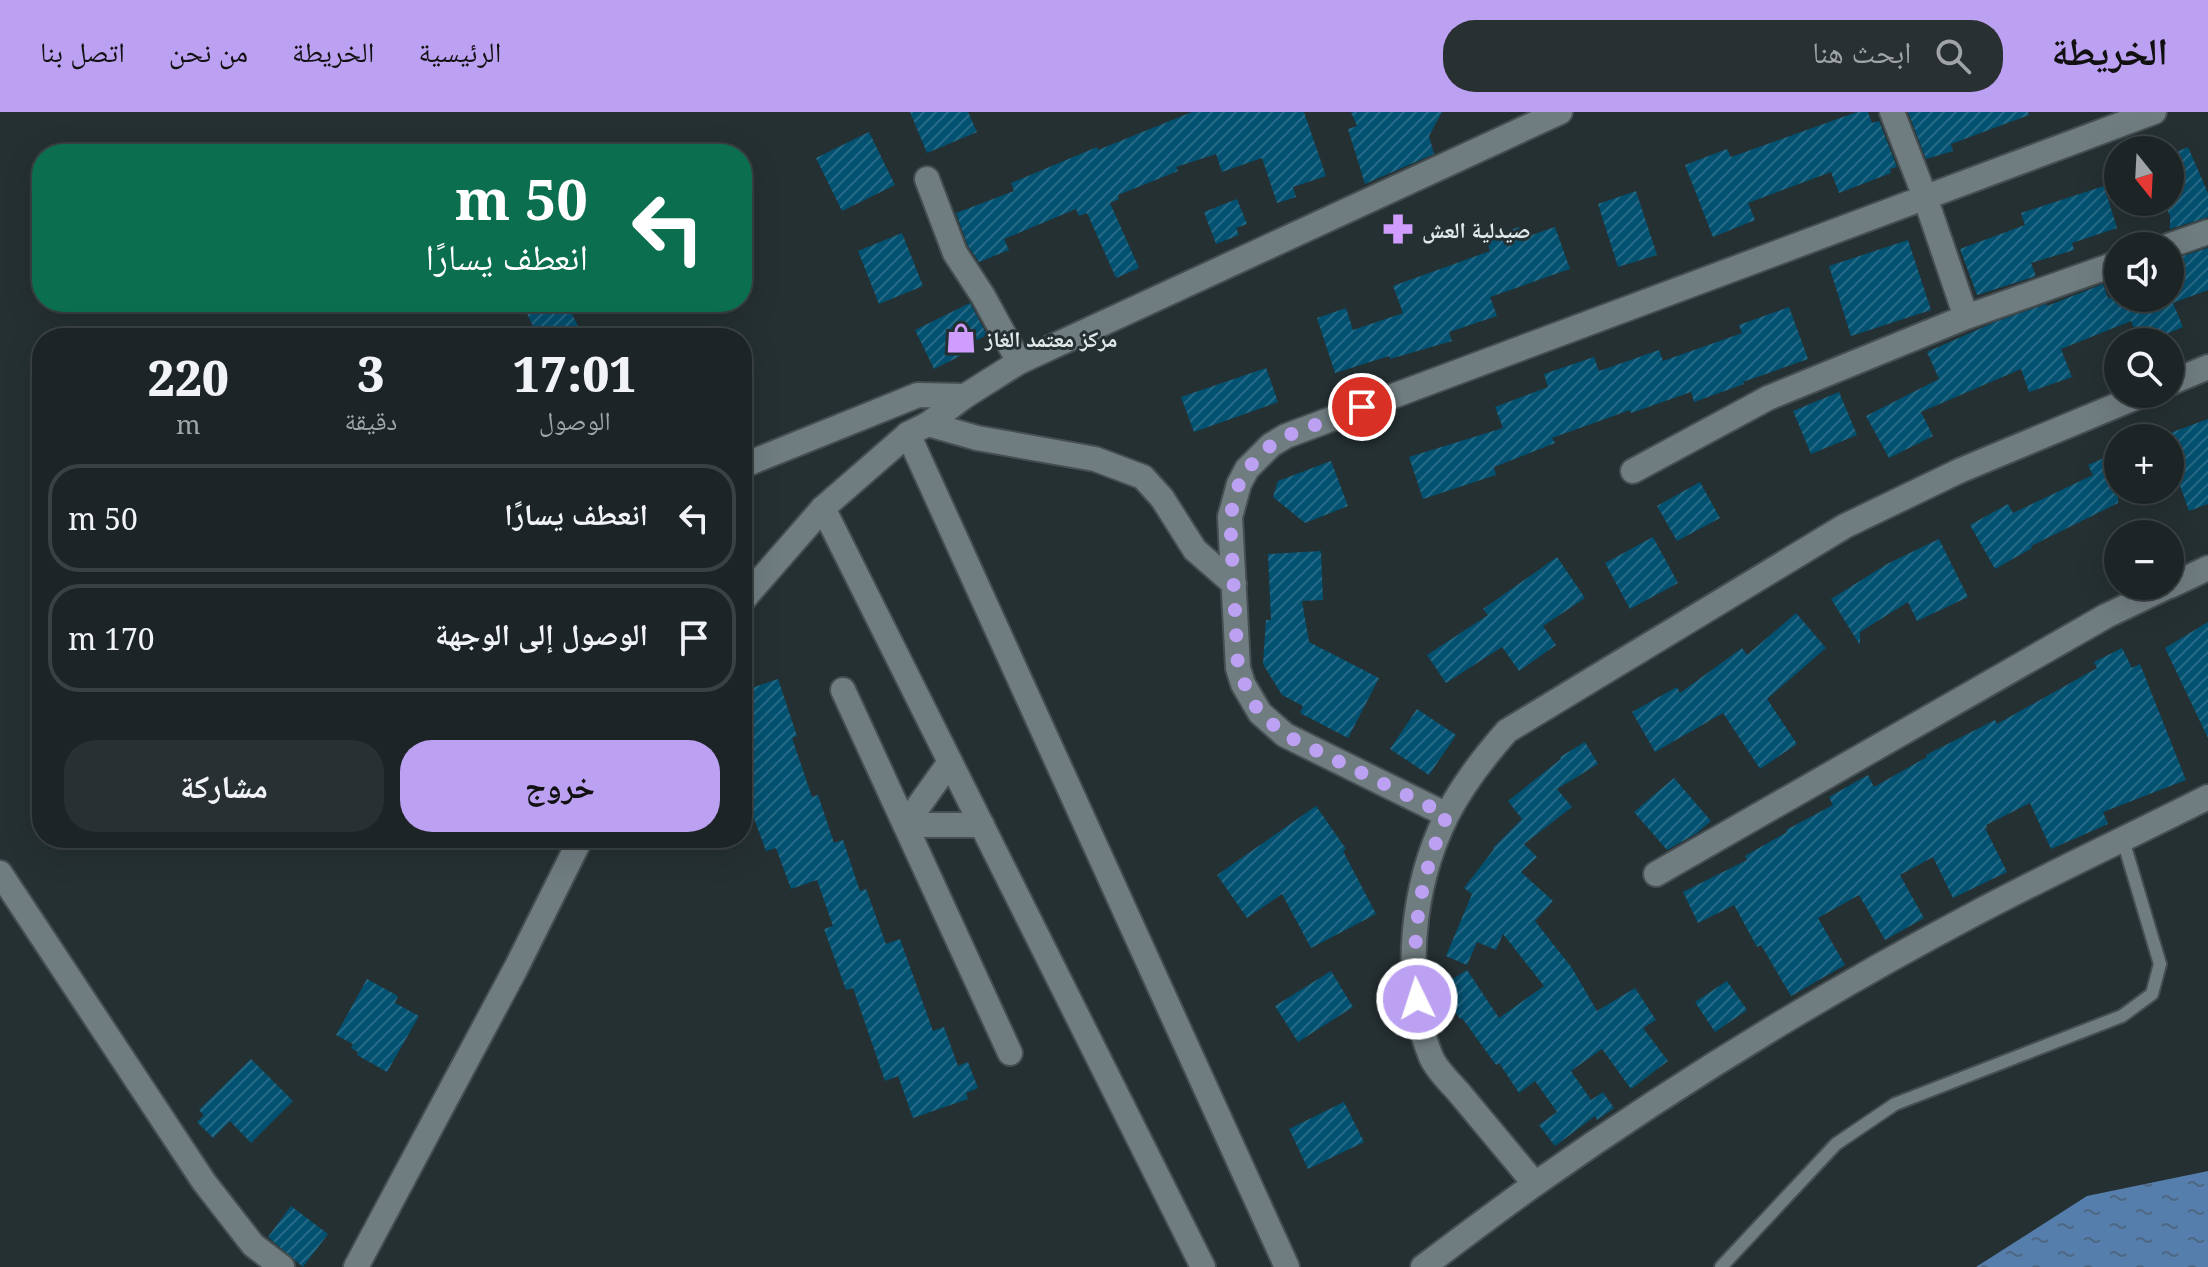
<!DOCTYPE html>
<html lang="ar">
<meta charset="utf-8">
<style>
:root{--surface:#1c2426;--page:#293032;--text:#f1f3f6;--muted:#a0a4a7;--line:#3a4143;--accent:#bca0f2}
body{margin:0;font-family:"Noto Serif","Noto Naskh Arabic",serif;background:var(--page);color:var(--text);direction:rtl;height:100vh;display:flex;flex-direction:column;font-size:30px;white-space:nowrap}
*{box-sizing:border-box;margin:0}
p{font-size:26px;color:var(--muted)}
.icon{flex:none;width:44px;height:44px;fill:none;stroke:currentColor;stroke-width:2;stroke-linecap:round;stroke-linejoin:round}
.map{position:relative;flex:1;overflow:hidden;direction:ltr}
.drawer{position:absolute;left:32px;top:216px;width:720px;height:520px;display:flex;flex-direction:column;background:var(--surface);border-radius:32px;box-shadow:0 8px 32px #0002,0 0 0 2px var(--line);direction:rtl}
.drawer>*{flex:none}
.hud{position:absolute;left:32px;top:32px;width:720px;height:168px;border-radius:32px;box-shadow:0 8px 32px #0002,0 0 0 2px var(--line);direction:rtl;background:#0b6e4f;color:#fff;overflow:hidden}
.needle{width:52px;rotate:162deg}
.tools{position:absolute;left:2104px;top:24px;display:grid;gap:16px}
.tools a{display:grid;place-items:center;width:80px;height:80px;border-radius:50%;background:var(--surface);box-shadow:0 8px 32px #0002,0 0 0 2px var(--line);font-size:40px}
.pin{position:absolute;display:grid;place-items:center;width:68px;height:68px;color:#fff;margin:-34px;border:4px solid #fff;border-radius:50%;box-shadow:0 2px 8px #0007}
.me{position:absolute;width:88px;margin:-44px;rotate:356deg;stroke-linejoin:round;filter:drop-shadow(0 0 6px #0008)}
.turn{display:flex;align-items:center;gap:28px;height:168px;padding:0 32px;font-size:36px}
.turn .icon{width:104px;height:104px;stroke-width:2.5}
.turn b{display:block;font-size:56px;line-height:68px}
.eta{display:flex;justify-content:space-evenly;align-items:center;height:136px;text-align:center}
.eta b{font-size:48px;font-weight:800;line-height:56px}
.cta{display:flex;gap:16px;margin-top:auto;padding:16px 32px}
.cta a{flex:1;height:92px;border-radius:32px;background:var(--accent);color:#111;font-size:32px;font-weight:800;line-height:92px;text-align:center}
.cta a+a{background:var(--page);color:var(--text)}
ul{padding:0;list-style:none}
li{display:flex;align-items:center;gap:24px;height:108px;margin:0 16px 12px;padding:0 16px;border:4px solid var(--line);border-radius:32px}
li div{flex:1}
li b{display:block;font-size:30px}
li em{font-style:normal}
header{display:flex;align-items:center;gap:48px;box-sizing:border-box;height:112px;padding:0 40px;background:var(--accent);color:#111}
header strong{font-size:38px}
nav{display:flex;gap:44px;margin-inline-start:auto;font-size:28px}
.search{width:560px;height:72px;background:var(--page);display:flex;align-items:center;gap:20px;box-sizing:border-box;padding:0 28px;border-radius:32px;color:var(--muted);font-size:30px}
.map>svg:first-child{display:block}
.water{fill:url(#water-ripples)}
.building{fill:url(#building-hatch)}
.lines{fill:none;stroke-linecap:round;stroke-linejoin:round}
.lane-casing{stroke:#454e50;stroke-width:16}
.street-casing{stroke:#454e50;stroke-width:28}
.secondary-casing{stroke:#454e50;stroke-width:28}
.lane{stroke:#707d80;stroke-width:12}
.street{stroke:#707d80;stroke-width:24}
.secondary{stroke:#707d80;stroke-width:24}
.route{stroke:#bca0f2;stroke-width:14;stroke-dasharray:0 25.2}
.labels{text-anchor:middle;dominant-baseline:central;stroke-width:6;stroke-linejoin:round;paint-order:stroke}
.poi-label{font-size:22px;font-weight:bold;fill:#e1e8ea;stroke:#253033;text-anchor:start}
</style>
<header>
<strong>الخريطة</strong>
<div class="search"><svg class="icon" aria-label="search" viewBox="0 0 24 24"><circle cx="10" cy="10" r="6"/><path d="M15 15l6 6"/></svg>ابحث هنا</div>
<nav><a>الرئيسية</a><a>الخريطة</a><a>من نحن</a><a>اتصل بنا</a></nav>
</header>
<div class="map">
<svg width="2208" height="1155" viewBox="0 0 2208 1155">
<defs>
<pattern id="water-ripples" width="26" height="14" patternUnits="userSpaceOnUse" patternTransform="scale(2)"><rect width="26" height="14" fill="#557eac"/><path d="M2 4q2-2 4 0t4 0M15 11q2-2 4 0t4 0" fill="none" stroke="#4e6883"/></pattern>
<pattern id="building-hatch" width="6" height="6" patternUnits="userSpaceOnUse" patternTransform="scale(2)"><rect width="6" height="6" fill="#035171"/><path d="M-1 1l2-2M0 6l6-6M5 7l2-2" fill="none" stroke="#276a85"/></pattern>
</defs>
<rect width="100%" height="100%" fill="#253033"/>
<!-- water -->
<path class="water" d="M2208 1059V1155H1976L2087 1084Z"/>
<!-- building -->
<path class="building" d="M910 0H968L977 20 927 41Z
M1192 0H1304L1326 64 1293 75 1296 85 1277 91 1262 46 1222 60 1216 42 1176 55 1178 59 1118 83 1119 87 1110 91 1139 156 1116 166 1087 101 1079 104 1076 97 1004 127 1009 138 979 150 968 134 956 101 1014 79 1011 71 1097 35 1098 38Z
M1351 0H1442L1429 24 1434 42 1365 72 1348 17 1357 14Z
M1857 0H1868L1872 11 1879 9 1897 55 1890 57 1891 61 1839 81 1831 60 1748 91 1755 108 1713 125 1685 53 1727 37 1731 45Z
M1908 0H2028L2029 3 1951 32 1953 39 1926 47Z
M869 20 895 73 842 99 816 46Z
M2188 35 2208 81V105L2170 117V104L2164 90H2170V43Z
M2104 74 2117 116 2072 131 2074 138 2031 151 2036 164 1977 183 1960 137 2025 113 2021 101Z
M1636 79 1657 143 1618 155 1598 92Z
M1237 87 1247 112 1236 116 1239 123 1216 132 1204 100Z
M1519 115 1523 126 1555 115 1570 157 1490 185 1497 204 1449 220 1452 229 1390 247 1389 244 1335 261 1317 206 1346 196 1353 218 1403 201 1393 174 1490 139 1486 127Z
M902 121 923 174 879 192 858 139Z
M1908 128 1931 198 1851 224 1829 154Z
M2208 136V178L2173 191 2183 215 2147 230H2140L2131 209 2061 237 2072 265 2029 280 2021 257 1921 300 1933 324 1889 346 1866 304 1939 267 1927 240 1995 210 2046 192 2047 194 2103 172 2108 186H2170V148Z
M521 190H566L584 226H539Z
M970 191 987 223 973 230 976 236 934 257 915 218Z
M1789 195 1808 247 1743 270 1744 272 1694 290 1691 280 1631 301 1630 298 1552 326 1555 331 1494 355 1496 363 1423 387 1409 345 1503 316 1495 295 1548 275 1544 262 1594 245 1599 259 1659 238 1663 249 1742 221 1739 213Z
M1266 256 1278 290 1194 320 1181 285Z
M1839 280 1857 323 1811 342 1793 299Z
M2208 307V392L2189 399 2170 346V321Z
M2118 340V391L2031 434 2032 436 1995 457 1970 413 2008 392 2013 401 2093 363 2088 353Z
M1331 349 1348 394 1305 411 1273 385 1278 369Z
M1700 370 1720 406 1677 429 1657 394Z
M1653 425 1678 471 1630 497 1605 451Z
M1939 427 1968 485 1917 509 1908 490 1860 520V533L1831 487 1887 452Z
M1321 439 1323 488 1302 489 1309 530 1379 566 1348 626 1300 601 1303 594 1282 583 1263 552 1266 508H1271L1268 442Z
M1557 445 1585 486 1543 514 1556 533 1519 559 1502 535 1446 571 1427 543 1488 503 1483 497Z
M1796 501 1826 536 1767 587 1797 632 1760 657 1723 601 1655 640 1632 600 1677 575 1680 581 1742 536 1747 543Z
M2208 510V626L2165 536Z
M2122 536 2132 556 2140 552 2186 668 2103 700 2108 712 2051 737 2030 691 1986 713 1988 715 1985 716 2007 760 1953 786 1933 745 1900 763 1924 806 1885 828 1859 783 1818 806 1845 853 1791 884 1761 833 1757 835 1734 793 1698 811 1683 780 1747 748 1745 744 1787 720 1786 718 1833 693 1829 685 1868 663 1874 675 1927 645 1926 643 1995 608 1997 612 2097 556 2094 550Z
M778 567 797 624 792 626 812 685 818 683 834 731 843 728 860 779 866 777 886 832 900 827 933 919 944 915 958 954 968 950 978 976 966 981 968 987 913 1006 898 964 885 969 853 876 846 878 824 817 833 814 817 768 791 777 776 736 766 739 753 704 749 705 742 686V681L748 679 742 663V579Z
M1417 597 1456 623 1429 663 1390 637Z
M1585 630 1598 652 1557 677 1572 695 1524 732 1537 745 1521 760 1553 789 1535 809 1572 856 1597 899 1635 876 1656 908 1643 916 1668 949 1631 977 1602 937 1571 959 1591 988 1603 980 1614 996 1597 1008 1595 1004 1555 1034 1539 1013 1557 1000 1535 969 1519 981 1499 951 1496 953 1462 906 1460 907 1439 876 1467 858 1499 906 1544 874 1503 822 1496 838 1477 830 1467 853 1446 844 1472 782 1464 776 1494 737 1493 736 1522 707 1508 689 1561 647 1560 645Z
M1674 666 1711 709 1697 721 1667 738 1634 700Z
M1316 694 1346 737 1343 739 1376 802 1311 836 1282 782 1247 806 1217 763Z
M1331 859 1353 895 1298 930 1275 894Z
M367 867 398 884 395 891 419 904 387 960 357 943 358 940 351 936 353 932 336 923Z
M1727 869 1747 898 1715 920 1695 890Z
M251 947 293 989 251 1031 230 1009 213 1026 197 1010 204 1003 199 998Z
M1344 990 1364 1030 1308 1057 1289 1017Z
M291 1094 328 1122 303 1155 268 1125Z"/>
<g class="lines">
<!-- lane casing -->
<g class="lane-casing">
<path id="lane" d="M1721 1155 1836 1032 1895 992 2122 904 2152 882 2160 852 2123 728"/>
</g>
<!-- street casing -->
<g class="street-casing">
<path id="street" d="M1892 0 1925 85 1966 205
M927 67 955 141 983 184 1019 250
M2168 134 2208 120
M2170 271 2208 255
M928 312 977 326 1095 347 1143 365 1162 386 1195 438 1234 472
M908 322 1287 1155
M742 354 918 283 965 284
M1633 359 1768 286 1966 205 2118 151
M823 396 1203 1155
M2170 474 2208 456
M843 578 1010 941
M950 650 905 713H982
M1447 703 1285 623 1260 601 1243 572 1238 556 1230 405 1239 372 1247 357 1271 333 1286 324 2154 0
M0 761 204 1070 253 1133 282 1155
M1656 762 2106 504 2169 474
M1535 1072C1510 1042 1486 1013 1461 983 1452 972 1437 959 1431 945 1401 871 1412 773 1447 703 1463 672 1484 645 1507 619L1845 414 1959 359 2144 282
M1423 1155C1460 1127 1497 1099 1535 1072 1675 973 1823 882 1974 802 2051 761 2131 724 2208 685"/>
</g>
<!-- secondary casing -->
<g class="secondary-casing">
<path id="secondary" d="M742 489 823 396 908 322 928 312 965 284 1019 250 1560 0
M356 1155 516 856 581 726"/>
</g>
<!-- lane -->
<use href="#lane" class="lane"/>
<!-- street -->
<use href="#street" class="street"/>
<!-- secondary -->
<use href="#secondary" class="secondary"/>
</g>
<g class="lines">
<!-- route -->
<path class="route" d="M1362 295 1286 324 1271 333 1247 357 1239 372 1230 405 1238 556 1251 587 1260 601 1285 623 1447 703C1420 765 1411 819 1417 887"/>
</g>
<!-- icons -->
<defs>
<g id="pharmacy-bare" transform="scale(2.4)"><path d="M-2-6h4v4h4v4h-4v4h-4v-4h-4v-4h4Z" fill="#d09dff" stroke="#253033" stroke-width="2.5" paint-order="stroke"/></g>
<g id="shop-bare" transform="scale(2.4)"><path d="M-5-2.5h2.3a2.7 3.5 0 0 1 5.4 0H5L5.5 6h-11ZM-1.5-2.5h3a1.5 2.3 0 0 0-3 0Z" fill="#d09dff" stroke="#253033" stroke-width="2.5" paint-order="stroke"/></g>
</defs>
<g fill-rule="evenodd">
<use href="#pharmacy-bare" x="1398" y="117"/>
<use href="#shop-bare" x="961" y="226"/>
</g>
<g class="labels">
<!-- poi labels -->
<g class="poi-label">
<text x="1422" y="117">صيدلية العش</text>
<text x="985" y="226">مركز معتمد الغاز</text>
</g>
</g>
</svg>
<div class="tools">
<a><svg class="needle" viewBox="-14 -14 28 28"><path d="M0-13l5 13h-10z" fill="#e53935"/><path d="M0 13l5-13h-10z" fill="#a0a4a7"/></svg></a>
<a><svg class="icon" aria-label="sound" viewBox="0 0 24 24"><path d="M4 9h4l5-4v14l-5-4H4zM17 9q2 3 0 6"/></svg></a>
<a><svg class="icon" aria-label="search" viewBox="0 0 24 24"><circle cx="10" cy="10" r="6"/><path d="M15 15l6 6"/></svg></a>
<a>+</a>
<a>−</a>
</div>
<div class="pin" style="left:1362px;top:295px;background:#d93025"><svg class="icon" aria-label="arrive" viewBox="0 0 24 24"><path d="M6 21V4h12l-3 4 3 4H6"/></svg></div>
<svg class="me" style="left:1417px;top:887px" viewBox="-20 -20 40 40"><circle r="17" fill="#bca0f2" stroke="#fff" stroke-width="3"/><path d="M0-11L8 9 0 5-8 9z" fill="#fff"/></svg>
<div class="hud">
<div class="turn"><svg class="icon" aria-label="left" viewBox="0 0 24 24"><path d="M17 20v-9H6M10 6l-5 5 5 5"/></svg><div><b>50 m</b>انعطف يسارًا</div></div>
</div>
<section class="drawer">
<div class="eta">
<div><b>17:01</b><p>الوصول</p></div>
<div><b>3</b><p>دقيقة</p></div>
<div><b>220</b><p>m</p></div>
</div>
<ul>
<li><svg class="icon" aria-label="left" viewBox="0 0 24 24"><path d="M17 20v-9H6M10 6l-5 5 5 5"/></svg><div><b>انعطف يسارًا</b></div><em>50 m</em></li>
<li><svg class="icon" aria-label="arrive" viewBox="0 0 24 24"><path d="M6 21V4h12l-3 4 3 4H6"/></svg><div><b>الوصول إلى الوجهة</b></div><em>170 m</em></li>
</ul>
<div class="cta"><a>خروج</a><a>مشاركة</a></div>
</section>
</div>
